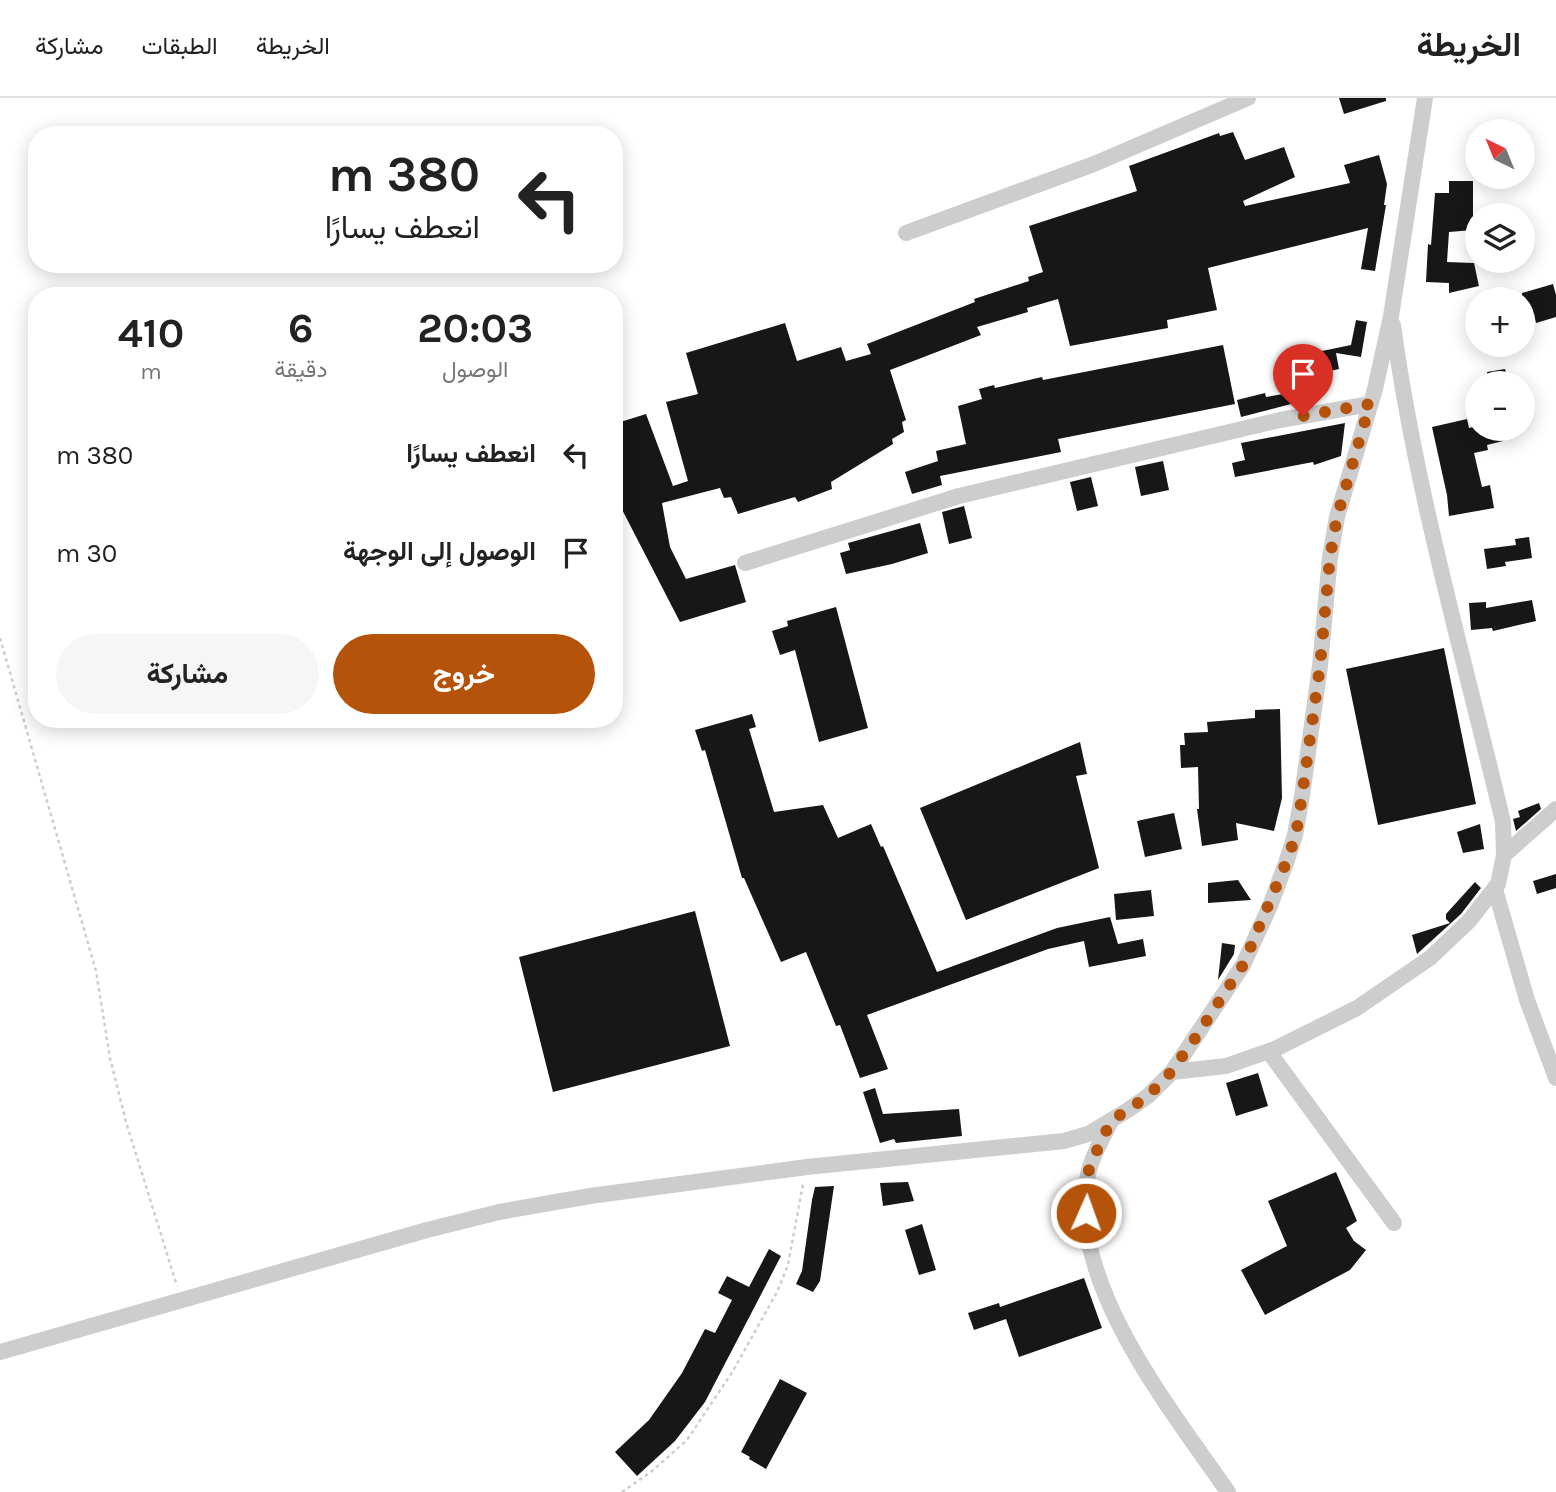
<!DOCTYPE html>
<html lang="ar">
<meta charset="utf-8">
<style>
:root{--surface:#fff;--page:#f6f6f6;--text:#222;--muted:#767676;--line:#e0e0e0;--accent:#b45309}
body{margin:0;font-family:Karla,Vazirmatn,sans-serif;background:var(--page);color:var(--text);direction:rtl;height:100vh;display:flex;flex-direction:column;font-size:26px;white-space:nowrap}
*{box-sizing:border-box;margin:0}
p{font-size:23px;color:var(--muted)}
.icon{flex:none;width:38px;height:38px;fill:none;stroke:currentColor;stroke-width:2;stroke-linecap:round;stroke-linejoin:round}
.map{position:relative;flex:1;overflow:hidden;direction:ltr}
.sheet{position:absolute;left:28px;top:189px;width:595px;height:441px;display:flex;flex-direction:column;background:var(--surface);border-radius:28px;box-shadow:0 4px 18px #0003;direction:rtl}
.sheet>*{flex:none}
.top-card{position:absolute;left:28px;top:28px;width:595px;height:147px;border-radius:28px;box-shadow:0 4px 18px #0003;direction:rtl;background:#fff;color:var(--text);overflow:hidden}
.needle{width:46px;rotate:317deg}
.buttons{position:absolute;left:1465px;top:21px;display:grid;gap:14px}
.buttons a{display:grid;place-items:center;width:70px;height:70px;border-radius:50%;background:var(--surface);box-shadow:0 4px 18px #0003;font-size:35px}
.pin{position:absolute;display:grid;place-items:center;width:60px;height:60px;color:#fff;margin:-72px -30px;border-radius:50% 50% 50% 0;rotate:-45deg;box-shadow:0 0 7px #0007}
.pin .icon{rotate:45deg}
.me{position:absolute;width:77px;margin:-38px;rotate:2deg;stroke-linejoin:round;filter:drop-shadow(0 0 5px #0008)}
.turn{display:flex;align-items:center;gap:24px;height:147px;padding:0 28px;font-size:32px}
.turn .icon{width:91px;height:91px;stroke-width:2.5}
.turn b{display:block;font-size:49px;line-height:60px}
.eta{display:flex;justify-content:space-evenly;align-items:center;height:119px;text-align:center}
.eta b{font-size:42px;font-weight:700;line-height:49px}
.button{display:flex;gap:14px;margin-top:auto;padding:14px 28px}
.button a{flex:1;height:80px;border-radius:42px;background:var(--accent);color:#fff;font-size:28px;font-weight:700;line-height:80px;text-align:center}
.button a+a{background:var(--page);color:var(--text)}
ul{padding:0;list-style:none}
li{display:flex;align-items:center;gap:21px;height:98px;padding:0 28px}
li div{flex:1}
li b{display:block;font-size:26px}
li em{font-style:normal}
header{display:flex;align-items:center;gap:42px;box-sizing:border-box;height:98px;padding:0 35px;background:var(--surface);border-bottom:2px solid var(--line)}
header strong{font-size:33px}
nav{display:flex;gap:38px;margin-inline-start:auto;font-size:24px}
.map>svg:first-child{display:block}
.building{fill:#171717}
.lines{fill:none;stroke-linecap:round;stroke-linejoin:round}
.path{stroke:#cdcdcd;stroke-width:2.5;stroke-dasharray:3.5 3.5;stroke-linecap:butt}
.street{stroke:#cdcdcd;stroke-width:16}
.route{stroke:#b45309;stroke-width:12;stroke-dasharray:0 21.6}
</style>
<header>
<strong>الخريطة</strong>
<nav><a>الخريطة</a><a>الطبقات</a><a>مشاركة</a></nav>
</header>
<div class="map">
<svg width="1556" height="1394" viewBox="0 0 1556 1394">
<rect width="100%" height="100%" fill="#fff"/>
<!-- building -->
<path class="building" d="M1339 0H1386V3L1344 16Z
M1233 34 1245 62 1284 49 1295 79 1243 103 1245 108 1350 85 1344 67 1379 57 1387 86 1384 107H1386L1375 173 1361 171 1368 130 1208 170 1217 212 1167 222 1168 230 1070 248 1058 201 1027 210 1028 214 977 229 981 237 890 272 906 322 902 324 904 334 892 341 893 346 831 384 832 391 798 404 795 399 738 416 731 399 724 400 720 390 662 405 670 449 686 481 735 467 746 504 680 524 614 396V326L646 316 673 388 688 383 666 304 698 296 686 255 785 225 797 263 841 249 846 263 871 256 867 246 975 204 974 201 1029 183 1028 179 1043 174 1029 128 1137 93 1129 68 1219 35 1220 38Z
M1449 83H1473V132L1449 134 1447 164 1474 165 1479 188 1449 195V185L1426 184 1428 146 1431 147 1435 95H1449Z
M1553 186 1556 197V219L1536 225 1534 216 1522 219V195Z
M1356 222 1367 224 1361 259 1336 255 1339 271 1302 279 1298 258 1351 247Z
M1223 247 1235 306 1058 341 1061 354 940 378 942 387 912 396 905 374 938 363 936 353 966 346 958 308 982 301 979 291 994 287 995 290 1042 279 1043 282Z
M1505 271 1509 285H1490L1487 274Z
M1313 291 1314 300 1241 319 1237 302 1265 295 1266 299Z
M1467 321 1469 330 1477 328V331H1500L1503 343 1487 347 1488 352 1474 355 1482 389 1490 387 1494 410 1449 418 1447 397 1432 329Z
M1345 325 1341 358 1314 367 1313 364 1235 379 1232 365 1245 362 1241 345Z
M1163 363 1169 392 1141 398 1135 369Z
M1091 379 1098 408 1077 413 1070 384Z
M964 408 972 440 949 446 942 414Z
M920 425 928 455 892 466 846 476 840 455 850 452 848 445Z
M1529 439 1532 460 1505 464 1506 468 1487 471 1484 451 1516 447 1515 441Z
M1532 502 1536 523 1493 533 1492 530 1471 532 1469 505 1486 504V510Z
M836 509 868 630 819 644 795 552 780 557 772 533 788 528 787 523Z
M1444 550 1476 706 1378 727 1346 571Z
M1280 611 1282 700 1274 733 1236 725 1238 742 1202 748 1197 711H1199L1198 669 1181 670 1180 647H1185L1184 635 1208 634 1207 624 1255 620V612Z
M752 616 756 629 749 631 774 714 823 707 838 740 871 726 881 749 883 748 937 874 1057 830 1110 819 1118 846 1143 841 1146 858 1089 869 1084 843 1048 851 867 917 888 971 860 980 840 927 836 928 806 854 781 864 744 780H742L705 652 702 653 695 632Z
M1080 644 1087 676 1076 678 1099 770 966 822 920 710Z
M1539 705 1541 711 1516 733 1513 721 1520 719 1518 713Z
M1174 715 1182 751 1145 759 1137 723Z
M1480 726 1484 751 1463 755 1457 734Z
M1556 776V790L1537 796 1533 783Z
M1238 782 1251 802 1208 805V785Z
M1475 784 1481 790 1461 816 1417 856 1412 837 1450 825 1446 821V816Z
M1151 792 1154 818 1116 822 1114 796Z
M695 813 730 948 553 994 519 859Z
M1222 845 1235 847 1234 856 1218 882Z
M1258 975 1268 1008 1236 1018 1226 985Z
M875 990 883 1016 959 1011 962 1038 896 1045 894 1041 880 1045 863 994Z
M1336 1074 1357 1123 1346 1130 1354 1143 1366 1152 1350 1172 1265 1217 1241 1172 1287 1148 1268 1103Z
M908 1084 914 1103 883 1108 880 1085Z
M834 1088 820 1183 813 1194 796 1186 802 1173 812 1102 815 1089Z
M922 1126 936 1172 919 1177 905 1132Z
M769 1151 781 1158 705 1304 675 1343 637 1378 615 1354 649 1322 682 1275 705 1231 715 1235 732 1202 718 1195 727 1178 749 1189Z
M1084 1180 1102 1230 1019 1259 1006 1221 974 1232 968 1215 999 1205 1000 1209Z
M780 1281 807 1295 766 1371 749 1361 750 1359 741 1354Z"/>
<g class="lines">
<!-- path -->
<path class="path" d="M0 540 96 873 110 960 126 1024 177 1188
M622 1394 652 1373 687 1342 733 1273 777 1194 788 1167 803 1086"/>
<!-- street -->
<path class="street" d="M906 135 1094 66 1248 0
M745 465 959 398 1280 322 1370 306
M1504 757 1556 711
M1495 791 1527 902 1556 980
M1269 954 1394 1125
M1172 974 1226 968 1275 951 1357 910 1430 860 1469 823 1498 786 1504 757 1503 724C1464 559 1416 395 1393 227
M1111 1023C1102 1042 1090 1061 1087 1082 1069 1186 1172 1313 1228 1394
M0 1254 427 1132 499 1114 590 1098 807 1069 1064 1043 1088 1036 1128 1012 1148 998 1172 974 1243 867 1270 808 1286 765 1295 737 1302 698 1320 568 1330 459 1337 419 1375 291 1391 218 1425 0"/>
</g>
<g class="lines">
<!-- route -->
<path class="route" d="M1086 1115V1082L1091 1065 1111 1023 1148 998 1171 974 1196 939 1243 867 1286 765 1296 737 1302 698 1320 568 1330 459 1337 419 1370 306 1303 318"/>
</g>
</svg>
<div class="buttons">
<a><svg class="needle" viewBox="-14 -14 28 28"><path d="M0-13l5 13h-10z" fill="#e53935"/><path d="M0 13l5-13h-10z" fill="#767676"/></svg></a>
<a><svg class="icon" aria-label="layers" viewBox="0 0 24 24"><path d="M12 4l9 5-9 5-9-5zM3 14l9 5 9-5"/></svg></a>
<a>+</a>
<a>−</a>
</div>
<div class="pin" style="left:1303px;top:318px;background:#d93025"><svg class="icon" aria-label="arrive" viewBox="0 0 24 24"><path d="M6 21V4h12l-3 4 3 4H6"/></svg></div>
<svg class="me" style="left:1086px;top:1115px" viewBox="-20 -20 40 40"><circle r="17" fill="#b45309" stroke="#fff" stroke-width="3"/><path d="M0-11L8 9 0 5-8 9z" fill="#fff"/></svg>
<div class="top-card">
<div class="turn"><svg class="icon" aria-label="left" viewBox="0 0 24 24"><path d="M17 20v-9H6M10 6l-5 5 5 5"/></svg><div><b>380 m</b>انعطف يسارًا</div></div>
</div>
<section class="sheet">
<div class="eta">
<div><b>20:03</b><p>الوصول</p></div>
<div><b>6</b><p>دقيقة</p></div>
<div><b>410</b><p>m</p></div>
</div>
<ul>
<li><svg class="icon" aria-label="left" viewBox="0 0 24 24"><path d="M17 20v-9H6M10 6l-5 5 5 5"/></svg><div><b>انعطف يسارًا</b></div><em>380 m</em></li>
<li><svg class="icon" aria-label="arrive" viewBox="0 0 24 24"><path d="M6 21V4h12l-3 4 3 4H6"/></svg><div><b>الوصول إلى الوجهة</b></div><em>30 m</em></li>
</ul>
<div class="button"><a>خروج</a><a>مشاركة</a></div>
</section>
</div>
